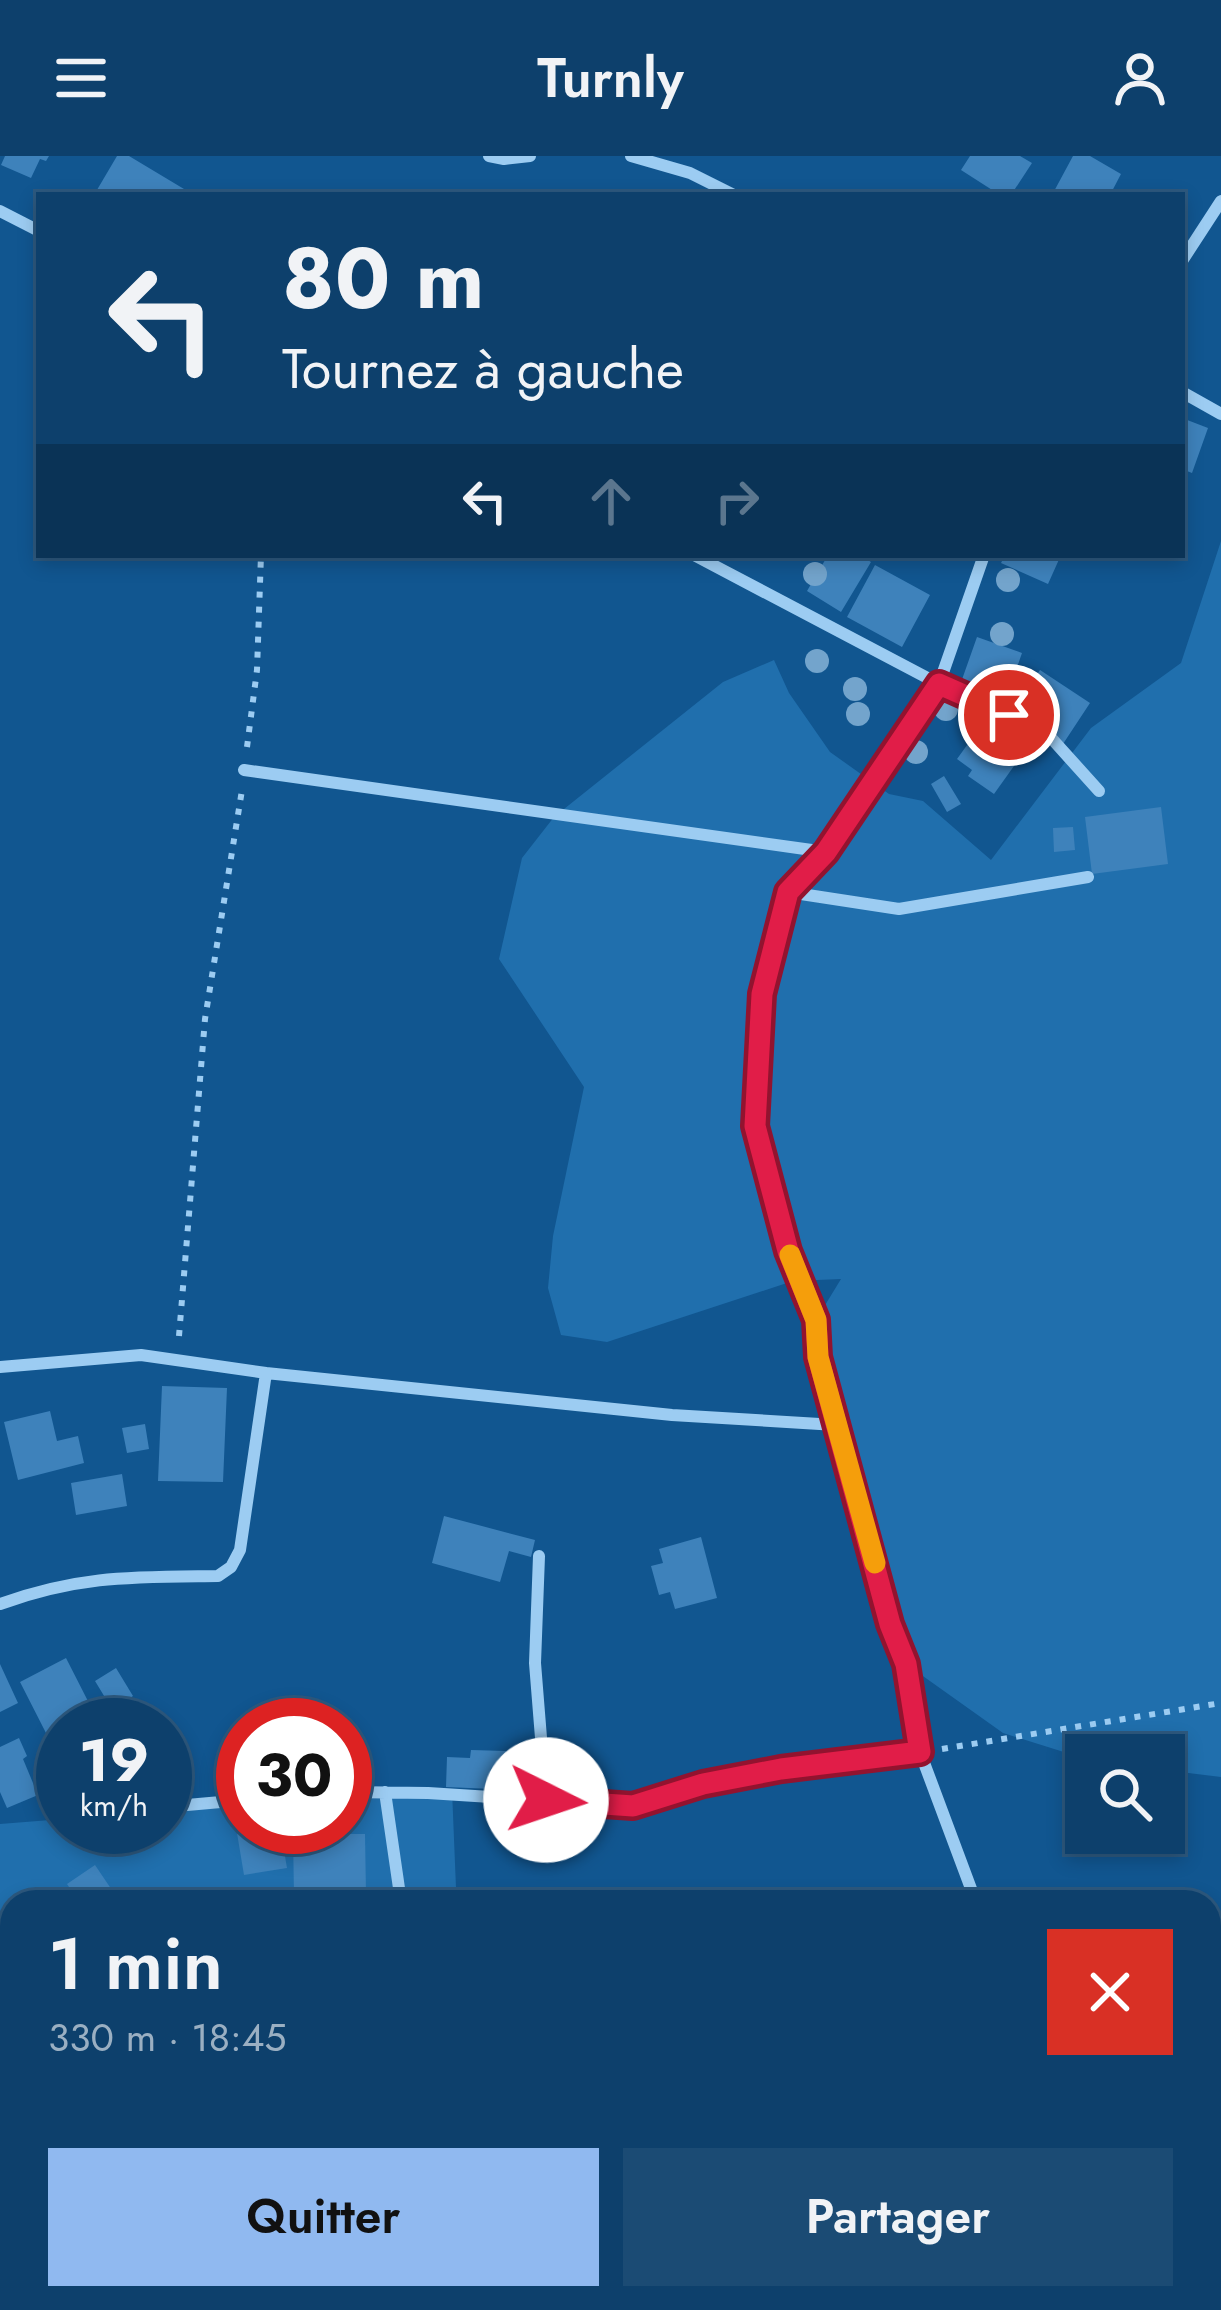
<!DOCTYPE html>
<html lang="fr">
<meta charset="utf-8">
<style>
:root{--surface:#0d406c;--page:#1b4b74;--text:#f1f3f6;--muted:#9aafc2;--line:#2d597f;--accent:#90b9f0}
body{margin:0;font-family:Jost,sans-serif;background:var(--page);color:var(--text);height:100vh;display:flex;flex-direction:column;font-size:45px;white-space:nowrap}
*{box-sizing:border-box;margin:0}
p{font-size:39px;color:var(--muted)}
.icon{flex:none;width:66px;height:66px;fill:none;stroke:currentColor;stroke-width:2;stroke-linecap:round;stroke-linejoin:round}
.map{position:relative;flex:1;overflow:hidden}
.side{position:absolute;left:0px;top:1734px;width:1221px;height:420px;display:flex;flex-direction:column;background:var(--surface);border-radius:36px 36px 0 0;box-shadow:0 6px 18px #0003,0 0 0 3px var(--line)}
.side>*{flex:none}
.top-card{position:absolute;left:36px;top:36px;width:1149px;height:366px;border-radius:0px;box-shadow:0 6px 18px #0003,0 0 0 3px var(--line);background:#0d406c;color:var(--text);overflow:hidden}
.fabs{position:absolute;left:1065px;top:1578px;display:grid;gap:24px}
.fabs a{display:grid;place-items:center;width:120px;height:120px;border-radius:0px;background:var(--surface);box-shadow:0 6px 18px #0003,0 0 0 3px var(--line);font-size:60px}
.speed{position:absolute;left:36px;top:1542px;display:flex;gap:24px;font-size:60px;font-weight:700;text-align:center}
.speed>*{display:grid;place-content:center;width:156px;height:156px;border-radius:50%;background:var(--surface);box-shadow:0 6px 18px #0003,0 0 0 3px var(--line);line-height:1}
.speed small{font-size:30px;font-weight:400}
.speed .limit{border:18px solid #d22;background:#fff;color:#111}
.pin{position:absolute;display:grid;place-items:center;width:102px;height:102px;color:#fff;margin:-51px;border:6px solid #fff;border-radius:50%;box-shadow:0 3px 12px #0007}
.me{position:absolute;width:132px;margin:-66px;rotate:94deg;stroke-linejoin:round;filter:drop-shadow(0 0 9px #0008)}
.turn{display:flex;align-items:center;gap:42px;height:252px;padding:0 48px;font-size:54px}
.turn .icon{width:156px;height:156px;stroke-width:2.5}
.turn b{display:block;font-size:84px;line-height:102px}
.lanes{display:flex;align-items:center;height:114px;padding:0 48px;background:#0003;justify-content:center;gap:60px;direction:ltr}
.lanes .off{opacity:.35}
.round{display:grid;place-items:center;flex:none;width:126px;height:126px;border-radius:0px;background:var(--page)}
.overview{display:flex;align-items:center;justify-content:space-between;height:204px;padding:0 48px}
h1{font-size:72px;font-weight:600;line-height:90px}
.action{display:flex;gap:24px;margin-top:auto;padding:24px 48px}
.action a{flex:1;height:138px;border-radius:0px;background:var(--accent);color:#111;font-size:48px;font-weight:600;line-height:138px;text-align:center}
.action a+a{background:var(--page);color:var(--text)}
header{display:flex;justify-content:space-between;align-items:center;height:156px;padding:0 48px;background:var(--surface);font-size:54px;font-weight:600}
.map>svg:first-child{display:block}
.green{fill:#206fad}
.building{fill:#3e82bb}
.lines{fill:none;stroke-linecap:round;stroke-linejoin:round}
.path{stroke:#9cccf2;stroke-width:6;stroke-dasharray:6 9;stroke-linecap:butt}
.street{stroke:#9cccf2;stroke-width:12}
.tree{fill:#73a4cc}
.route-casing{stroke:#92132f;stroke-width:30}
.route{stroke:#e11d48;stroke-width:21}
.slow{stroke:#f59e0b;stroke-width:21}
</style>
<header><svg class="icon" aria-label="menu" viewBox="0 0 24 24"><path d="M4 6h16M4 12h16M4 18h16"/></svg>Turnly<svg class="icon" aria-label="person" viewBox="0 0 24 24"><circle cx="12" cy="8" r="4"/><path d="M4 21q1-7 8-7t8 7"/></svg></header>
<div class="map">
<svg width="1221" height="2154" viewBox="0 0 1221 2154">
<rect width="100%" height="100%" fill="#115690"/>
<!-- green -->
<path class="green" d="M1221 385V1621L1164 1614V1599H1086V1603L1003 1577 906 1508 836 1269 816 1164 841 1123 793 1125 607 1186 561 1179 548 1132 553 1080 584 931 499 803 522 702 554 661 723 526 774 504 789 537 830 596 889 638 923 645 991 704 1091 572 1181 507Z
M452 1634 456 1732 465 1746H12V2064L0 2023V1668L63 1663V1671H165V1656L243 1650V1671H345V1642Z
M35 2142H710L711 2154H39Z"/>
<!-- building -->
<path class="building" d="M5 0H49L46 5 40 3 31 22 1 9Z
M117 0H129L194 39H94Z
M970 0H1020L1032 7 1011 39H1000L961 14Z
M1073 0H1090L1121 18 1110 39H1052Z
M1182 262 1208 272 1192 317 1182 313Z
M828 399H860L871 406 841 456 807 435Z
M1005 399H1061L1048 428 1001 407Z
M875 409 930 439 902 491 847 461Z
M977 481 1022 497 1004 549 959 532Z
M1040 514 1090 547 1061 591 1011 558Z
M988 560 1029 589 994 638 968 620 972 614 957 603Z
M944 620 961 648 947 656 931 628Z
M1161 651 1168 708 1092 718 1085 661Z
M1073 671 1075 694 1054 696 1053 672Z
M162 1230 227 1232 223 1326 158 1325Z
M50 1255 57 1285 78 1280 84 1307 18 1324 4 1266Z
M145 1268 149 1293 127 1297 122 1272Z
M122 1318 127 1350 76 1359 71 1327Z
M444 1360 535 1384 531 1401 509 1395 500 1426 432 1407Z
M701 1381 717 1442 675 1453 670 1436 659 1439 651 1410 663 1407 659 1393Z
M66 1502 92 1553 46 1577 20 1526Z
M0 1508 18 1547 0 1556Z
M116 1512 133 1540 112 1553 95 1525Z
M19 1582 27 1600 23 1603 38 1639 7 1652 0 1636V1591Z
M63 1587V1646L55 1648 40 1594Z
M471 1594 506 1595V1603L519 1604 518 1634 446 1631 447 1601 470 1602Z
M345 1666H350V1678H365L366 1738 294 1740 293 1680 317 1679V1671H345Z
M243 1670 280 1671 287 1712 244 1719 236 1671Z
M95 1709 120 1746H79L67 1728Z"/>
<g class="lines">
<!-- path -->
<path class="path" d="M247 591 257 514 261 399
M179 1180 205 863 242 634
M942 1593 1221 1547"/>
<!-- street -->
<path class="street" d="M489 0 504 3 530 0
M631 0 690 17 734 39
M0 55 39 75
M1182 105 1221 45
M1182 236 1221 258
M694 399 939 528 1044 574 1099 635
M244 614 826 696
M788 736 899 753 1088 721
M0 1211 141 1199 266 1217 672 1259 836 1269
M539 1400 535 1507 546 1644
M0 1448C81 1419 133 1421 218 1420L231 1411 240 1394 266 1217
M345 1636 428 1637 633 1650 703 1628 781 1613 920 1596
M385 1636 401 1746
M165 1651 243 1644
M976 1746 920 1596 906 1508 890 1468 817 1201 816 1164 788 1095 755 970 762 839 788 736 826 696 939 528 984 399
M1054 2154 1055 2142"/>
</g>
<!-- trees -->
<g class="tree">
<circle cx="815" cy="418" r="12"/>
<circle cx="1008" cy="424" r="12"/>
<circle cx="1002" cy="478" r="12"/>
<circle cx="817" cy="505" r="12"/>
<circle cx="855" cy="533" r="12"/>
<circle cx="946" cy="553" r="12"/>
<circle cx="858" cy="558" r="12"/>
<circle cx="916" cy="596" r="12"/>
</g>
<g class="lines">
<!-- route casing -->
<g class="route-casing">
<path id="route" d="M546 1644 633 1650 703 1628 781 1613 920 1596 906 1508 890 1468 818 1201 816 1164 788 1095 755 970 762 838 788 736 826 696 939 528 1009 559"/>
</g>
<!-- route -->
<use href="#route" class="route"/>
<!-- slow -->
<path class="slow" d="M790 1099 816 1164 818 1201 875 1407"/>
</g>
</svg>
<div class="fabs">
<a><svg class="icon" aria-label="search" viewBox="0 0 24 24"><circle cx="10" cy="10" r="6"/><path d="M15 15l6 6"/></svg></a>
</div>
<div class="speed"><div>19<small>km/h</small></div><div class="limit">30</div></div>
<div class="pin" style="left:1009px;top:559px;background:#d93025"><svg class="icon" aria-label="arrive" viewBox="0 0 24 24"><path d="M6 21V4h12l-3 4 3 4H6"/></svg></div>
<svg class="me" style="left:546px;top:1644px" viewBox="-20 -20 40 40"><circle r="19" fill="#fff"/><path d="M0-13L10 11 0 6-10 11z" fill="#e11d48"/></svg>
<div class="top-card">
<div class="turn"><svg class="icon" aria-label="left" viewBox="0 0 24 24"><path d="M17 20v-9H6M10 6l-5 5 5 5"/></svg><div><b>80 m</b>Tournez à gauche</div></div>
<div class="lanes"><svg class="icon" aria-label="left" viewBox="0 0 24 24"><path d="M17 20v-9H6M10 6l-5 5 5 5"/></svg><svg class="icon off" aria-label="ahead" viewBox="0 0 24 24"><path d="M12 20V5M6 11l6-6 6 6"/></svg><svg class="icon off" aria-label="right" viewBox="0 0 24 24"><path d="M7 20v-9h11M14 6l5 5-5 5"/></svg></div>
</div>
<section class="side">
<div class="overview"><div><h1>1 min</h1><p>330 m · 18:45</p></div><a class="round" style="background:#d93025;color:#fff"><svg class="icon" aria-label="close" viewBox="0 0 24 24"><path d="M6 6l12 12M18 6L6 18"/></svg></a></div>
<div class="action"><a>Quitter</a><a>Partager</a></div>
</section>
</div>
